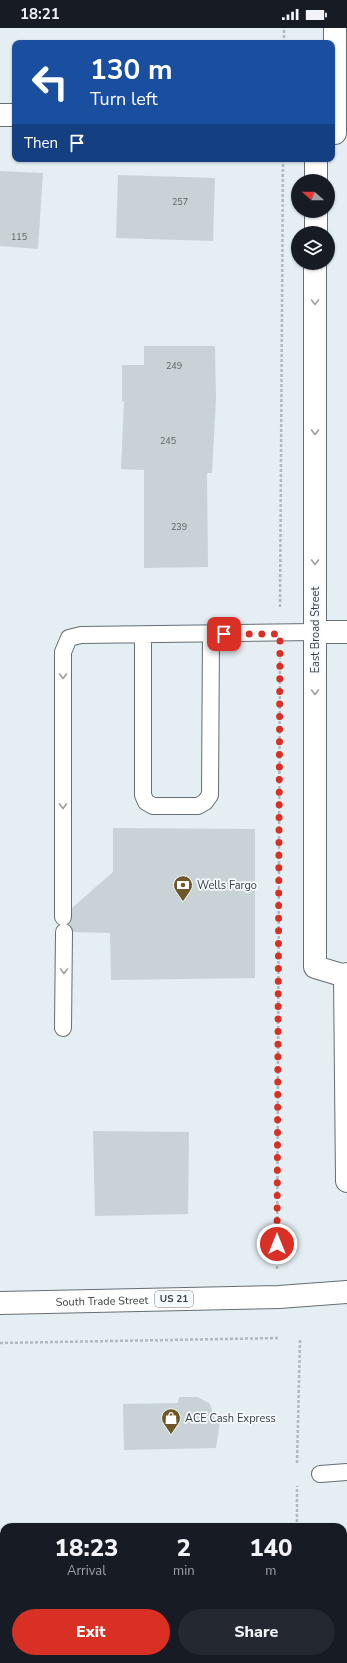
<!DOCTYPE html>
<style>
:root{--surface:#171b24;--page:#242831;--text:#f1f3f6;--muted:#9ea1a6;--accent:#d93025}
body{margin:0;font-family:"Nunito Sans",sans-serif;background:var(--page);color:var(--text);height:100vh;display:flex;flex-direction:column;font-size:15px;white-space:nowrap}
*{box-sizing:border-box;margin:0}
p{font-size:13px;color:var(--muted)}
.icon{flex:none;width:22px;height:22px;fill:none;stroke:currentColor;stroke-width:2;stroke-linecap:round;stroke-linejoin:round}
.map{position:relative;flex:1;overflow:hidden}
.side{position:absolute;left:0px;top:1495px;width:347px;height:140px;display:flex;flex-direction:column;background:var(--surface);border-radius:12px 12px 0 0;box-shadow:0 1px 3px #0004}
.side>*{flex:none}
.top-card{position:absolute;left:12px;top:12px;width:323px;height:122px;border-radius:8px;box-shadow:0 1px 3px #0004;background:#1a4fa0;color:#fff;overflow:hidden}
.needle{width:26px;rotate:291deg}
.tools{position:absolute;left:291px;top:146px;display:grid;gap:8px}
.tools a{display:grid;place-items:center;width:44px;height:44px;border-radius:50%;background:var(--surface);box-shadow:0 1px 3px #0004;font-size:20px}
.pin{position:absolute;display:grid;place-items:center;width:34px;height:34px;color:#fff;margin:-17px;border-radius:8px;box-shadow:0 2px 6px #0006}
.me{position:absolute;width:44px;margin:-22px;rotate:0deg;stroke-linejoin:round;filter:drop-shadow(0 0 3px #0008)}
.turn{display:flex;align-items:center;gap:14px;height:84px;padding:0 12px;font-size:18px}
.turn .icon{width:52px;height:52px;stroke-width:2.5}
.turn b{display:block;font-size:28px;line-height:34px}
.then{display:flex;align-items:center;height:38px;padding:0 12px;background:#0003;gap:8px;font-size:15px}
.eta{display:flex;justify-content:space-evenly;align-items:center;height:68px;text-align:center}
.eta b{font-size:24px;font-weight:800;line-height:28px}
.primary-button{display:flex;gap:8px;margin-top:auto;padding:8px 12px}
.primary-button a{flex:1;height:46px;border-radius:24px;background:var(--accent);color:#fff;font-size:16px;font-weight:800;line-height:46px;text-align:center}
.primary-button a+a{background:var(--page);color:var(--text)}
.status{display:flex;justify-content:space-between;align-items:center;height:28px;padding:0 20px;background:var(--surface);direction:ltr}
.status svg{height:11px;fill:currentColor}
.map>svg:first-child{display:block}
.building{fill:#c8d2d7}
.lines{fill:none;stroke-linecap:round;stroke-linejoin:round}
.service-casing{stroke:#656e73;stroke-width:18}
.minor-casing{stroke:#656e73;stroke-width:24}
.secondary-casing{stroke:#656e73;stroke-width:24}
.primary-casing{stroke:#656e73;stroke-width:24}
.path{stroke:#b0b9bd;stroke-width:2.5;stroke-dasharray:3 2;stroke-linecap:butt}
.service{stroke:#fff;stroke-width:16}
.minor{stroke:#fff;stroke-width:22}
.secondary{stroke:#fff;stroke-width:22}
.primary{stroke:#fff;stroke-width:22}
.oneway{stroke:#9c9e9f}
.route{stroke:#d93025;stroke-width:7;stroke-dasharray:0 12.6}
.labels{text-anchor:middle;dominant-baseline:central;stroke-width:3.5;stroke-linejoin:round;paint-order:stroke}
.number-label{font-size:9px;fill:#5d6265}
.shield{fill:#f4fafe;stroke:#717678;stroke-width:1}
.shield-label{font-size:10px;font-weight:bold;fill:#393d3f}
.street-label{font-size:11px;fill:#393d3f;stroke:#f4fafe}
.poi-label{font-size:11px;fill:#393d3f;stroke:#f4fafe;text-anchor:start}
</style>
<div class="status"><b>18:21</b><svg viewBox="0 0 49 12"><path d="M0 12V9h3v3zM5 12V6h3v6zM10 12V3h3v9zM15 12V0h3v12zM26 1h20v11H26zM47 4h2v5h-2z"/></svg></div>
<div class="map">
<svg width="347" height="1635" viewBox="0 0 347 1635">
<rect width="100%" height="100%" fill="#e4eef3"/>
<!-- building -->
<path class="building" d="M0 143 43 145 38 221 0 218Z
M118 147 215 150 213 213 116 210Z
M144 318H215L216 371 212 445H207L208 539 144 540V442L121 441 124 373H122V337H144Z
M113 800 255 801V950L111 952 110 905 73 904 72 900 69 896 72 889V880L113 844Z
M93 1103 189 1104 188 1186 95 1188Z
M179 1369H198L210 1376 215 1392 220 1393 216 1420 124 1422 123 1376 178 1375Z"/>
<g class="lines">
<!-- service casing -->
<g class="service-casing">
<path id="service" d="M143 607V767L146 774 153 778H198L205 774 210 767 211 606
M63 889V624L69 610 81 607 315 604
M63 1000 64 904
M320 1446 347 1444"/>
</g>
<!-- minor casing -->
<g class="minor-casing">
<path id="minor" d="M0 87H15"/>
</g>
<!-- secondary casing -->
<g class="secondary-casing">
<path id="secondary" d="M335 0V105
M316 153V131
M316 205V183
M315 235V939L345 948
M315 604H347
M347 946 345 948 347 1153"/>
</g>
<!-- primary casing -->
<g class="primary-casing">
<g id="primary">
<path id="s1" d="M0 1275 279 1269 347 1264"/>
</g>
</g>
<!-- path -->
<path class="path" d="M284 15V0
M280 579 283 131
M277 1241 280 630
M0 1315 279 1310
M297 1435 300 1311
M297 1499V1458
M302 1631 303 1635"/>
<!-- service -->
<use href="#service" class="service"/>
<!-- minor -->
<use href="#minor" class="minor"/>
<!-- secondary -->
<use href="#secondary" class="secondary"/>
<!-- primary -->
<use href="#primary" class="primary"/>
</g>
<!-- one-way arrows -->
<defs><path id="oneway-chevron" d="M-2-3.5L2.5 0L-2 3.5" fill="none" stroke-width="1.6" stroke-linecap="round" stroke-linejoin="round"/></defs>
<g class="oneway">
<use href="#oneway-chevron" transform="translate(315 274) rotate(90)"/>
<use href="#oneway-chevron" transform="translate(315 404) rotate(90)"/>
<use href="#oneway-chevron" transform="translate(315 534) rotate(90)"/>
<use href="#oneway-chevron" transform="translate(63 648) rotate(90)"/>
<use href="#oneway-chevron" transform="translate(315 664) rotate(90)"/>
<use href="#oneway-chevron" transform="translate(63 778) rotate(90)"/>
<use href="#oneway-chevron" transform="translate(64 943) rotate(90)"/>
</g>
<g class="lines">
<!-- route -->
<path class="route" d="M224 606H280L277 1216"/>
</g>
<!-- icons -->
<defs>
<g id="bank-pin" transform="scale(1)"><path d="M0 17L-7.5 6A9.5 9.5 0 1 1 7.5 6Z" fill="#6f5828" stroke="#f4fafe"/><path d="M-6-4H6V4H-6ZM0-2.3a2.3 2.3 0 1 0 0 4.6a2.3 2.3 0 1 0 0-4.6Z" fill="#fff"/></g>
<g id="shop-pin" transform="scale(1)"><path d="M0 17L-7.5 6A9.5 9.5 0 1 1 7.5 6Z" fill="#6f5828" stroke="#f4fafe"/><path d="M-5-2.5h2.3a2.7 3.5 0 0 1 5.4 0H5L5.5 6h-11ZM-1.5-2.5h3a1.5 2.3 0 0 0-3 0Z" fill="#fff"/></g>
</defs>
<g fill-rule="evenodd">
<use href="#bank-pin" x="183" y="857"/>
<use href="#shop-pin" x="171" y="1390"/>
</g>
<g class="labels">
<!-- number labels -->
<g class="number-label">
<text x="180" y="174">257</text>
<text x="19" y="209">115</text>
<text x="174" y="338">249</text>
<text x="168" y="413">245</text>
<text x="179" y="499">239</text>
</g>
<!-- shield labels -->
<rect class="shield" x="155" y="1263" width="38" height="16" rx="3"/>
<g class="shield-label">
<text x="174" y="1271">US 21</text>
</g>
<!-- street labels -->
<g class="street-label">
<text transform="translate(315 602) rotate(-90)">East Broad Street</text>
<text stroke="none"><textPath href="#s1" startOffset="102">South Trade Street</textPath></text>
</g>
<!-- poi labels -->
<g class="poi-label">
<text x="197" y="857">Wells Fargo</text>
<text x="185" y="1390">ACE Cash Express</text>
</g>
</g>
</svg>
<div class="tools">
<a><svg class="needle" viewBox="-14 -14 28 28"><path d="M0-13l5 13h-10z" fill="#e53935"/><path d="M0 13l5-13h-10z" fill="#9ea1a6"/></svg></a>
<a><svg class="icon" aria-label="layers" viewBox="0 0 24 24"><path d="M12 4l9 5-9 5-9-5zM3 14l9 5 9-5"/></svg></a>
</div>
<div class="pin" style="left:224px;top:606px;background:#d93025"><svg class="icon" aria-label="arrive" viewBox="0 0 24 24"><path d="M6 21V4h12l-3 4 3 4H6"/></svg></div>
<svg class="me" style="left:277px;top:1216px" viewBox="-20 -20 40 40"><circle r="17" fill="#d93025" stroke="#fff" stroke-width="3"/><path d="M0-11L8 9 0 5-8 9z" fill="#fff"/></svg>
<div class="top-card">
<div class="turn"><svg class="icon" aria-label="left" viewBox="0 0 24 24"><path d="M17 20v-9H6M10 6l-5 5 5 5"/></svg><div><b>130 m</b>Turn left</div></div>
<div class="then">Then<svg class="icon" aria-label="arrive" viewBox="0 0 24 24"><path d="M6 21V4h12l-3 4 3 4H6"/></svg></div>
</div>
<section class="side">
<div class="eta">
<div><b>18:23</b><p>Arrival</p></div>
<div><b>2</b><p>min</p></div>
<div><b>140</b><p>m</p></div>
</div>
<div class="primary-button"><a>Exit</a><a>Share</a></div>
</section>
</div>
